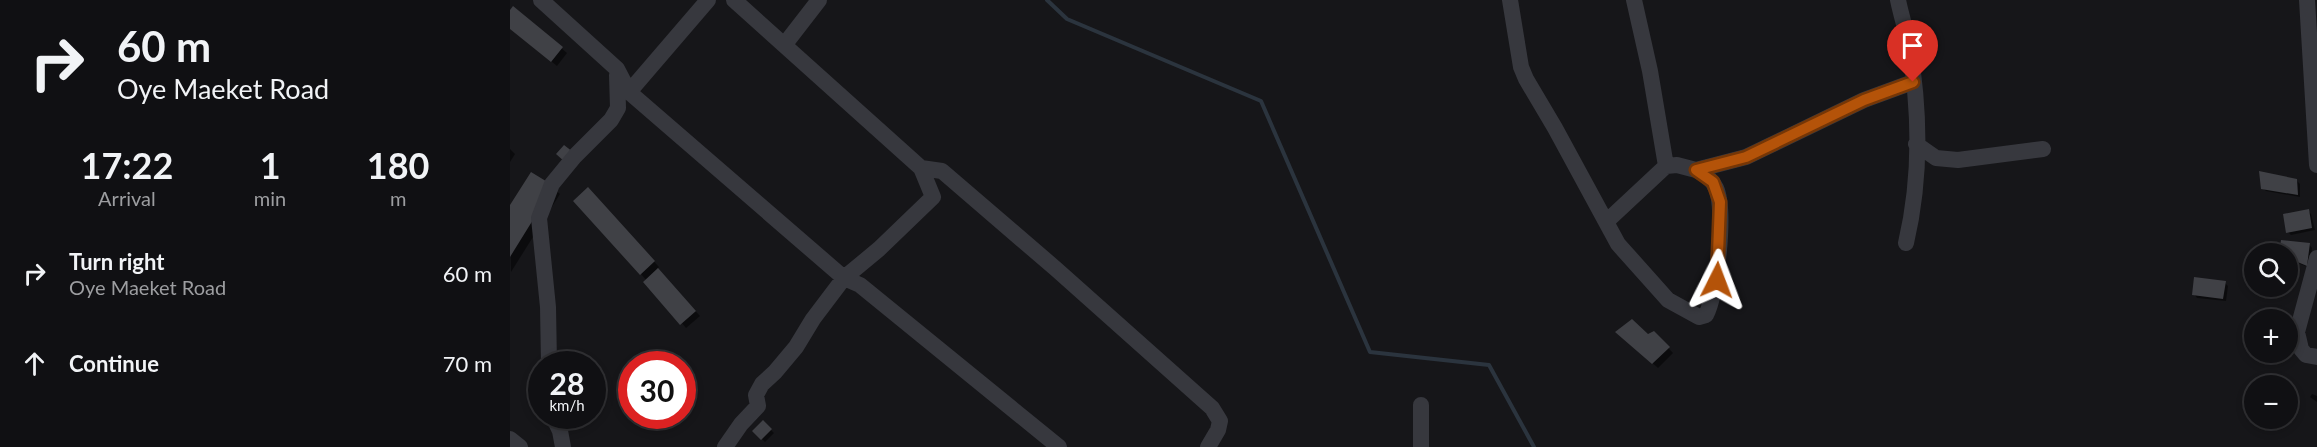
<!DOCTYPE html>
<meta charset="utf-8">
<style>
:root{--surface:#101013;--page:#19191c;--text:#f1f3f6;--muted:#9c9da0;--line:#303033}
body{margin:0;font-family:Lato,sans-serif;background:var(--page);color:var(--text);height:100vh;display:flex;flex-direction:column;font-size:22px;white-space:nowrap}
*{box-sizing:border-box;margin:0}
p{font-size:20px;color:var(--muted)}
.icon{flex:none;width:33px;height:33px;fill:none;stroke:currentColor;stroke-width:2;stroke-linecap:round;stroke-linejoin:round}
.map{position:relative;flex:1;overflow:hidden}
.details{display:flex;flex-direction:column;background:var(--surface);width:510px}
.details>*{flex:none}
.guide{background:#101013;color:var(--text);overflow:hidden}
.tools{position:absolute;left:1734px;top:243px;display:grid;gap:12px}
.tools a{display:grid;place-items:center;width:54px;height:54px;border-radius:50%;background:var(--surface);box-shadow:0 3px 9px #0003,0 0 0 2px var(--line);font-size:30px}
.speed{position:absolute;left:18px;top:351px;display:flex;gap:12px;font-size:30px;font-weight:700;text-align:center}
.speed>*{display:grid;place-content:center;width:78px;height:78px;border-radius:50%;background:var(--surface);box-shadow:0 3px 9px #0003,0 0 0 2px var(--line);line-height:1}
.speed small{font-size:15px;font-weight:400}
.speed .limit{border:9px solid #d22;background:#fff;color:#111}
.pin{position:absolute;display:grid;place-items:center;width:51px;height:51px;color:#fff;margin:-62px -26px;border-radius:50% 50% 50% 0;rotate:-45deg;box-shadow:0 0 6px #0007}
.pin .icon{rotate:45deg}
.me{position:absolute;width:66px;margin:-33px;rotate:3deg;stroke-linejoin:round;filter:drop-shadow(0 0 4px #0008)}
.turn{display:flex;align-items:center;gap:21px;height:126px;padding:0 18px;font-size:27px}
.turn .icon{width:78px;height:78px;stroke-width:2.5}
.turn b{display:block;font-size:42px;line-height:51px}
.eta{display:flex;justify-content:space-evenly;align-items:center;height:102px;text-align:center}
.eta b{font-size:36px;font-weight:700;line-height:42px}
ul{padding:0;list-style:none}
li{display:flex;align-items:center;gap:18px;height:90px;padding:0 18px}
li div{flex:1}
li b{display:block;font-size:22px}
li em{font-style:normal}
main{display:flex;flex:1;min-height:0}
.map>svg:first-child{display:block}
.shadow{fill:#0007}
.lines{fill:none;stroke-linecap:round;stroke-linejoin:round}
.stream{stroke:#2b343e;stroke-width:4}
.building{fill:#404146}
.minor{stroke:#37383e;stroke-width:16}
.route-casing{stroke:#753606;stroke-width:15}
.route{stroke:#b45309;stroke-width:10}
</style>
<main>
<section class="details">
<div class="guide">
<div class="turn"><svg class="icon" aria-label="right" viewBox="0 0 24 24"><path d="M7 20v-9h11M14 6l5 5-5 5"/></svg><div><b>60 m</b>Oye Maeket Road</div></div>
</div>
<div class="eta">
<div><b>17:22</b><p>Arrival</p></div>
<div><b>1</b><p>min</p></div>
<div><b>180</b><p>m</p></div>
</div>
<ul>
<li><svg class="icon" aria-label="right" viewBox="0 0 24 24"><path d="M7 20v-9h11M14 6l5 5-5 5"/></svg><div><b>Turn right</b><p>Oye Maeket Road</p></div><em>60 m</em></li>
<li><svg class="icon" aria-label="ahead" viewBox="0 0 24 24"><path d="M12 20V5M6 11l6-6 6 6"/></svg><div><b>Continue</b></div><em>70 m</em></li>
</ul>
</section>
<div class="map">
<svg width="1807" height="447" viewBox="0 0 1807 447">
<rect width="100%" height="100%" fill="#161619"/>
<!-- shadow -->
<path class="shadow" d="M4 8 57 53 47 66 0 28V13Z
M0 149 5 154 0 162Z
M1786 180 1790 184V197L1756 191 1753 188Z
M43 188 50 194 1 272 0 208Z
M78 189 149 267 147 269 190 316 176 328 131 274Z
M1798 211 1801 214 1805 230 1781 235 1778 232Z
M1799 244 1802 248 1800 268 1778 259V254Z
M1715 283 1718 286 1716 301 1687 298 1684 294Z
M1144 333 1163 353 1148 368 1112 336H1137Z
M1802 394 1807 396V402L1800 397Z
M253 422 264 433 255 442 244 431Z"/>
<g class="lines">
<!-- stream -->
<path class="stream" d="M537 0 557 19 751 101 860 352 979 365 1024 447"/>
</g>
<!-- building -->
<path class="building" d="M3 6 53 47 41 62 0 29V10Z
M54 145 63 152 55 162 46 154Z
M1749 171 1787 179 1788 195 1751 189Z
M21 172 44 186 0 257V205Z
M78 187 145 261 130 275 63 201Z
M1799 209 1802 228 1776 233 1773 214Z
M1771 240 1800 243 1797 266 1778 258V254H1769Z
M148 268 186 311 170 325 133 282Z
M1684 277 1716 281 1713 299 1682 295Z
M1122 319 1138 334 1144 331 1160 347 1142 364 1105 332Z
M253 420 262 429 251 440 242 431Z"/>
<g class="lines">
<!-- minor -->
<path class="minor" d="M31 0 107 69 119 92 334 278 350 285 549 447
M224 0 411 168 432 171 546 269 702 408 710 421 708 430 698 447
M1000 0 1011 67 1016 79 1045 128 1108 244 1158 300 1189 317 1196 315C1207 293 1216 210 1206 188 1202 179 1195 174 1186 170
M1124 0 1140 71 1156 166
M1388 0C1391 15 1396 30 1399 45 1410 110 1411 179 1396 243
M1797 0 1807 165
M275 44 309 0
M119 92 198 0
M1406 144 1426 158 1448 160 1533 149
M1156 166 1167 165 1186 170 1236 157 1354 100 1403 82
M1096 222 1156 166
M1807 258 1787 332 1791 349 1796 355 1807 357
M39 364 38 307 29 218 42 184 65 156 101 120 108 108 107 75
M911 405V447
M43 416 50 431 53 447
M0 439 10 447
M215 447 231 424 248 406 246 395 252 384 265 372 286 347 303 319 334 278 369 249 423 197 411 168"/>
</g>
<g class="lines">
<!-- route casing -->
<g class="route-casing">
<path id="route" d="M1207 280 1210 202 1203 182 1186 170 1236 157 1354 100 1403 82"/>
</g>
<!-- route -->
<use href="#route" class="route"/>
</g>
</svg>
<div class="tools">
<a><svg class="icon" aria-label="search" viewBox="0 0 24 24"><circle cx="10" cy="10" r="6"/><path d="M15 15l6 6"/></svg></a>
<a>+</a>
<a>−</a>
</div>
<div class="speed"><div>28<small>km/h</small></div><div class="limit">30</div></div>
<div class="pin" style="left:1403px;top:82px;background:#d93025"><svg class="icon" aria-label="arrive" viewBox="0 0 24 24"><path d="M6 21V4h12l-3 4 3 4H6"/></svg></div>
<svg class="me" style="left:1207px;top:280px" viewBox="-20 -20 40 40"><path d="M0-17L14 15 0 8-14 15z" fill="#b45309" stroke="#fff" stroke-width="4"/></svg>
</div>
</main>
